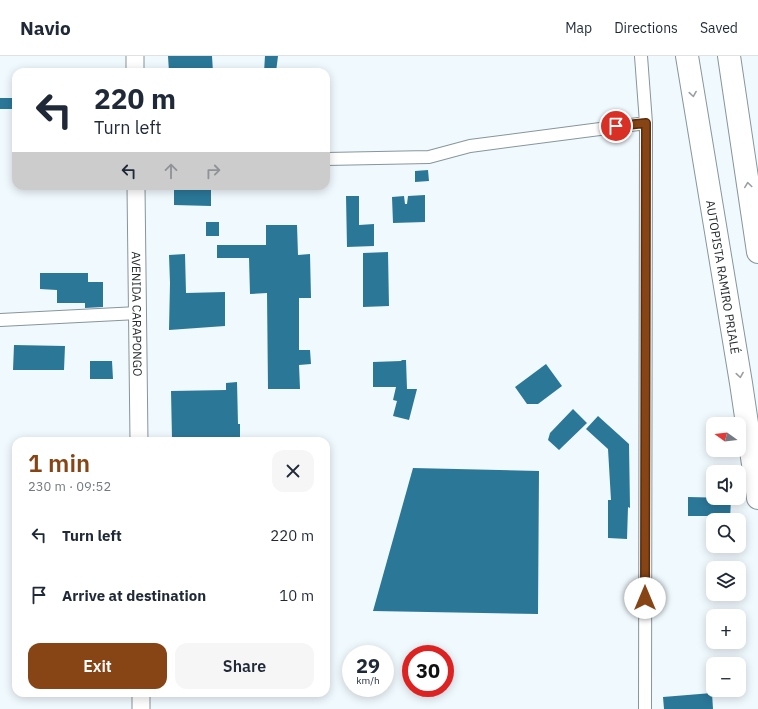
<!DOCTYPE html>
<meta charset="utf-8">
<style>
:root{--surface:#fff;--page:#f6f6f7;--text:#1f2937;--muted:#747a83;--line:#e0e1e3;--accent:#874414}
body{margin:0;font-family:"IBM Plex Sans",sans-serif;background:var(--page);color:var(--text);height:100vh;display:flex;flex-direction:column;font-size:15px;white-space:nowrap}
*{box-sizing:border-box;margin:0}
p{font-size:13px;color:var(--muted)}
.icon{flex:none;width:22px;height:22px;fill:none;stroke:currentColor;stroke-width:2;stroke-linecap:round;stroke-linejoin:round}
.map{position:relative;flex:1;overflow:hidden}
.panel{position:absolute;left:12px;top:381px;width:318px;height:260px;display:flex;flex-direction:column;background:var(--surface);border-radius:12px;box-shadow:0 2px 10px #0003}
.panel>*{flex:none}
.banner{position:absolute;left:12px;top:12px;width:318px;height:122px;border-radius:12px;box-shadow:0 2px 10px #0003;background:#fff;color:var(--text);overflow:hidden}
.needle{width:26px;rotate:285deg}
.controls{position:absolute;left:706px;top:361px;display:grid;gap:8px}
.controls a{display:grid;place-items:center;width:40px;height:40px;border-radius:8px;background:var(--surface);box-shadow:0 2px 10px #0003;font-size:20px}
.speed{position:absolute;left:342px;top:589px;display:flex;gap:8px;font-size:20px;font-weight:700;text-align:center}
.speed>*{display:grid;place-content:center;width:52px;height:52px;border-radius:50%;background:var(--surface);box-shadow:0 2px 10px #0003;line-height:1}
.speed small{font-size:10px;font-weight:400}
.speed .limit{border:6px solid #d22;background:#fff;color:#111}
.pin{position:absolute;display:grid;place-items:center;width:34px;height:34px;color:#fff;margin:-17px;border:2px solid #fff;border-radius:50%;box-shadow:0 1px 4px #0007}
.me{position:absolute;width:44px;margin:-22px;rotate:0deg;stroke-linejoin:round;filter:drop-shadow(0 0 3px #0008)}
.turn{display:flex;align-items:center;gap:14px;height:84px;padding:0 16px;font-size:18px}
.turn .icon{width:52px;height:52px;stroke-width:2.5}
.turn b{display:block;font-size:28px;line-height:34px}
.lanes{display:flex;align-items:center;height:38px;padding:0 16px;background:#0003;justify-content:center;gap:20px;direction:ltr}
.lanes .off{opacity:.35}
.round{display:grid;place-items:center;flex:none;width:42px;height:42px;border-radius:12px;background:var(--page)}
.headline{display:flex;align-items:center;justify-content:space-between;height:68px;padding:0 16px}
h1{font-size:24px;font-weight:600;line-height:30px;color:var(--accent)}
.action{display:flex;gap:8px;margin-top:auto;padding:8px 16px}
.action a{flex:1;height:46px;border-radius:12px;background:var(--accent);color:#fff;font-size:16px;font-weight:600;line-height:46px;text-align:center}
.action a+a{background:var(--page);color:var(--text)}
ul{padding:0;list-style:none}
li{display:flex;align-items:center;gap:12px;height:60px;padding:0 16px}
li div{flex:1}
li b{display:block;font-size:15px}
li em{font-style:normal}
header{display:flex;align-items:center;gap:24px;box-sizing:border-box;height:56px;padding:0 20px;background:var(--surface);border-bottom:1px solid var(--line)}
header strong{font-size:19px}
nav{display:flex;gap:22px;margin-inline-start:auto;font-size:14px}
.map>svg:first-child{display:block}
.building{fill:#2b7798}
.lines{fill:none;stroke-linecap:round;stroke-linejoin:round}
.street-casing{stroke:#87959c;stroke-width:14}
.secondary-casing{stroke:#87959c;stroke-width:19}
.highway-casing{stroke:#87959c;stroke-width:24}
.street{stroke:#fff;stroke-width:12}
.secondary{stroke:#fff;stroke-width:17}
.highway{stroke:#fff;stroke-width:22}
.oneway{stroke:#9c9fa0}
.route-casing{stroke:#582c0d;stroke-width:10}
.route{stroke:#874414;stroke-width:7}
.labels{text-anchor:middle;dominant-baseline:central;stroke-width:4;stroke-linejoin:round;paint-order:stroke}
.street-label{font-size:12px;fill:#242a2d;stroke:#fff}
</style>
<header>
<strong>Navio</strong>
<nav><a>Map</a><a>Directions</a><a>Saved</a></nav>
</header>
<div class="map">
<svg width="758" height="653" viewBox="0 0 758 653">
<rect width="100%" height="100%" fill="#f0f9fe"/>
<!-- building -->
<path class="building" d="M168 0H212L213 16H169Z
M265 0H278L276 16H264Z
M0 42H16V53H0Z
M428 114 429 125 415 126V115Z
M174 130H211V150L174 149Z
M425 139V166L393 167 392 141 404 140 405 148H407L408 140Z
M346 140H359V169L374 168V190L347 191Z
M206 166H219V180H206Z
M266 169H297L298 199 310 198 311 242H299V294H310L311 308 299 309 300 333H268L267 237 250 238 249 202H217V189H266Z
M388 196 389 250 363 251V197Z
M185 198 186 237 225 236V270L169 274 170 227 169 199Z
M40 217H88V226H103V251L85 252V247H57V234L40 233Z
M14 289 65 290 64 314H13Z
M402 304H406L407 333H417L409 364 393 360 397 345 393 344 396 331H373V306L401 305Z
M90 305H112L113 323H90Z
M546 308 562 330 538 348H527L515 331Z
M237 326 238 368H240V385H190V382L172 383 171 335 226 334V327Z
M573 353 587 367 559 394 548 384 550 377Z
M598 360 629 388 630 452 628 451 627 483 608 482V444H611L608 393 586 373Z
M413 412 539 415 538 558 373 555Z
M688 441 731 442 730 464H710V460H688Z
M712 637 713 653H664L663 641Z"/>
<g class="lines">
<!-- street casing -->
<g class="street-casing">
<path id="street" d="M641 0 646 67 645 653
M326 103 429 101 470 90 646 67
M0 264 138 257"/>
</g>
<!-- secondary casing -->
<g class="secondary-casing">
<g id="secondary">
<path d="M135 0V16"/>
<path id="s1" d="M136 130 139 385"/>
<path d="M141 637V653"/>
</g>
</g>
<!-- highway casing -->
<g class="highway-casing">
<g id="highway">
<path id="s2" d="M687 0 741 327 758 442"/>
<path d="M729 0 758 196"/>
</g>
</g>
<!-- street -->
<use href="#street" class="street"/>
<!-- secondary -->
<use href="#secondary" class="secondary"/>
<!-- highway -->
<use href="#highway" class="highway"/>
</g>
<!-- one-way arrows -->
<defs><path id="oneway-chevron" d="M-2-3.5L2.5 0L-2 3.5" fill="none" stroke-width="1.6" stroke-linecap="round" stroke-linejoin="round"/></defs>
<g class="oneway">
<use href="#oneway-chevron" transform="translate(693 38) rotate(81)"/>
<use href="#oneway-chevron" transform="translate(748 129) rotate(-98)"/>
<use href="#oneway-chevron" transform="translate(740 319) rotate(81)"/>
</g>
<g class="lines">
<!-- route casing -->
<g class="route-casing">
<path id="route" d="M616 70 646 67 645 542"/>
</g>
<!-- route -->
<use href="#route" class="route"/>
</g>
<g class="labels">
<!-- street labels -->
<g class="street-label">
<text stroke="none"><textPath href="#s2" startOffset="224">AUTOPISTA RAMIRO PRIALÉ</textPath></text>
<text stroke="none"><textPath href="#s1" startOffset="128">AVENIDA CARAPONGO</textPath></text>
</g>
</g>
</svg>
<div class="controls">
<a><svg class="needle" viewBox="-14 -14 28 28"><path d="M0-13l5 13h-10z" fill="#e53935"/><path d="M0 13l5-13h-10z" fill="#747a83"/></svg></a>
<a><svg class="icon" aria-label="sound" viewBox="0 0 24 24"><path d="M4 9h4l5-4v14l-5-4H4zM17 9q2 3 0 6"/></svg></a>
<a><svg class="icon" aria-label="search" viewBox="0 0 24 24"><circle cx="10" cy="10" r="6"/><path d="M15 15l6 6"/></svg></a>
<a><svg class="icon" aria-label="layers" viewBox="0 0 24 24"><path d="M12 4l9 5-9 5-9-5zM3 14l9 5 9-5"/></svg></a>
<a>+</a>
<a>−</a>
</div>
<div class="speed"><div>29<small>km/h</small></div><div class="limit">30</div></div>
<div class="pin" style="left:616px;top:70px;background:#d93025"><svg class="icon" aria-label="arrive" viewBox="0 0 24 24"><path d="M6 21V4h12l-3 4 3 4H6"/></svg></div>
<svg class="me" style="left:645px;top:542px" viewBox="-20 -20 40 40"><circle r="19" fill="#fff"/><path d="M0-13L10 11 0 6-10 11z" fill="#874414"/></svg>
<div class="banner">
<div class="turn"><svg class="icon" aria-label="left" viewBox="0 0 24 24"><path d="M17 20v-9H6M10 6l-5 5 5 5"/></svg><div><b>220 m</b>Turn left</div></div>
<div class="lanes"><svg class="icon" aria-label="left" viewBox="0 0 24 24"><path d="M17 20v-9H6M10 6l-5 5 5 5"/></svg><svg class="icon off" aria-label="ahead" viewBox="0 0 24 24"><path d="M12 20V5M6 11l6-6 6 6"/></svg><svg class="icon off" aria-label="right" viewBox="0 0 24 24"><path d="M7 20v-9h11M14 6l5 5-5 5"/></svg></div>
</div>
<section class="panel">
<div class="headline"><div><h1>1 min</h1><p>230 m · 09:52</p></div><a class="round"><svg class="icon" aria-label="close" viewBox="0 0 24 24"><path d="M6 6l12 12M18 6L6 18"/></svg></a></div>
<ul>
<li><svg class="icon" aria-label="left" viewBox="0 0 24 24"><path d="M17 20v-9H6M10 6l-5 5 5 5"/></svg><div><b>Turn left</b></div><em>220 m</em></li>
<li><svg class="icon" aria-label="arrive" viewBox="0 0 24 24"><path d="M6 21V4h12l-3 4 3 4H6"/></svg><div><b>Arrive at destination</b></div><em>10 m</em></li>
</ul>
<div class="action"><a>Exit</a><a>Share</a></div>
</section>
</div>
